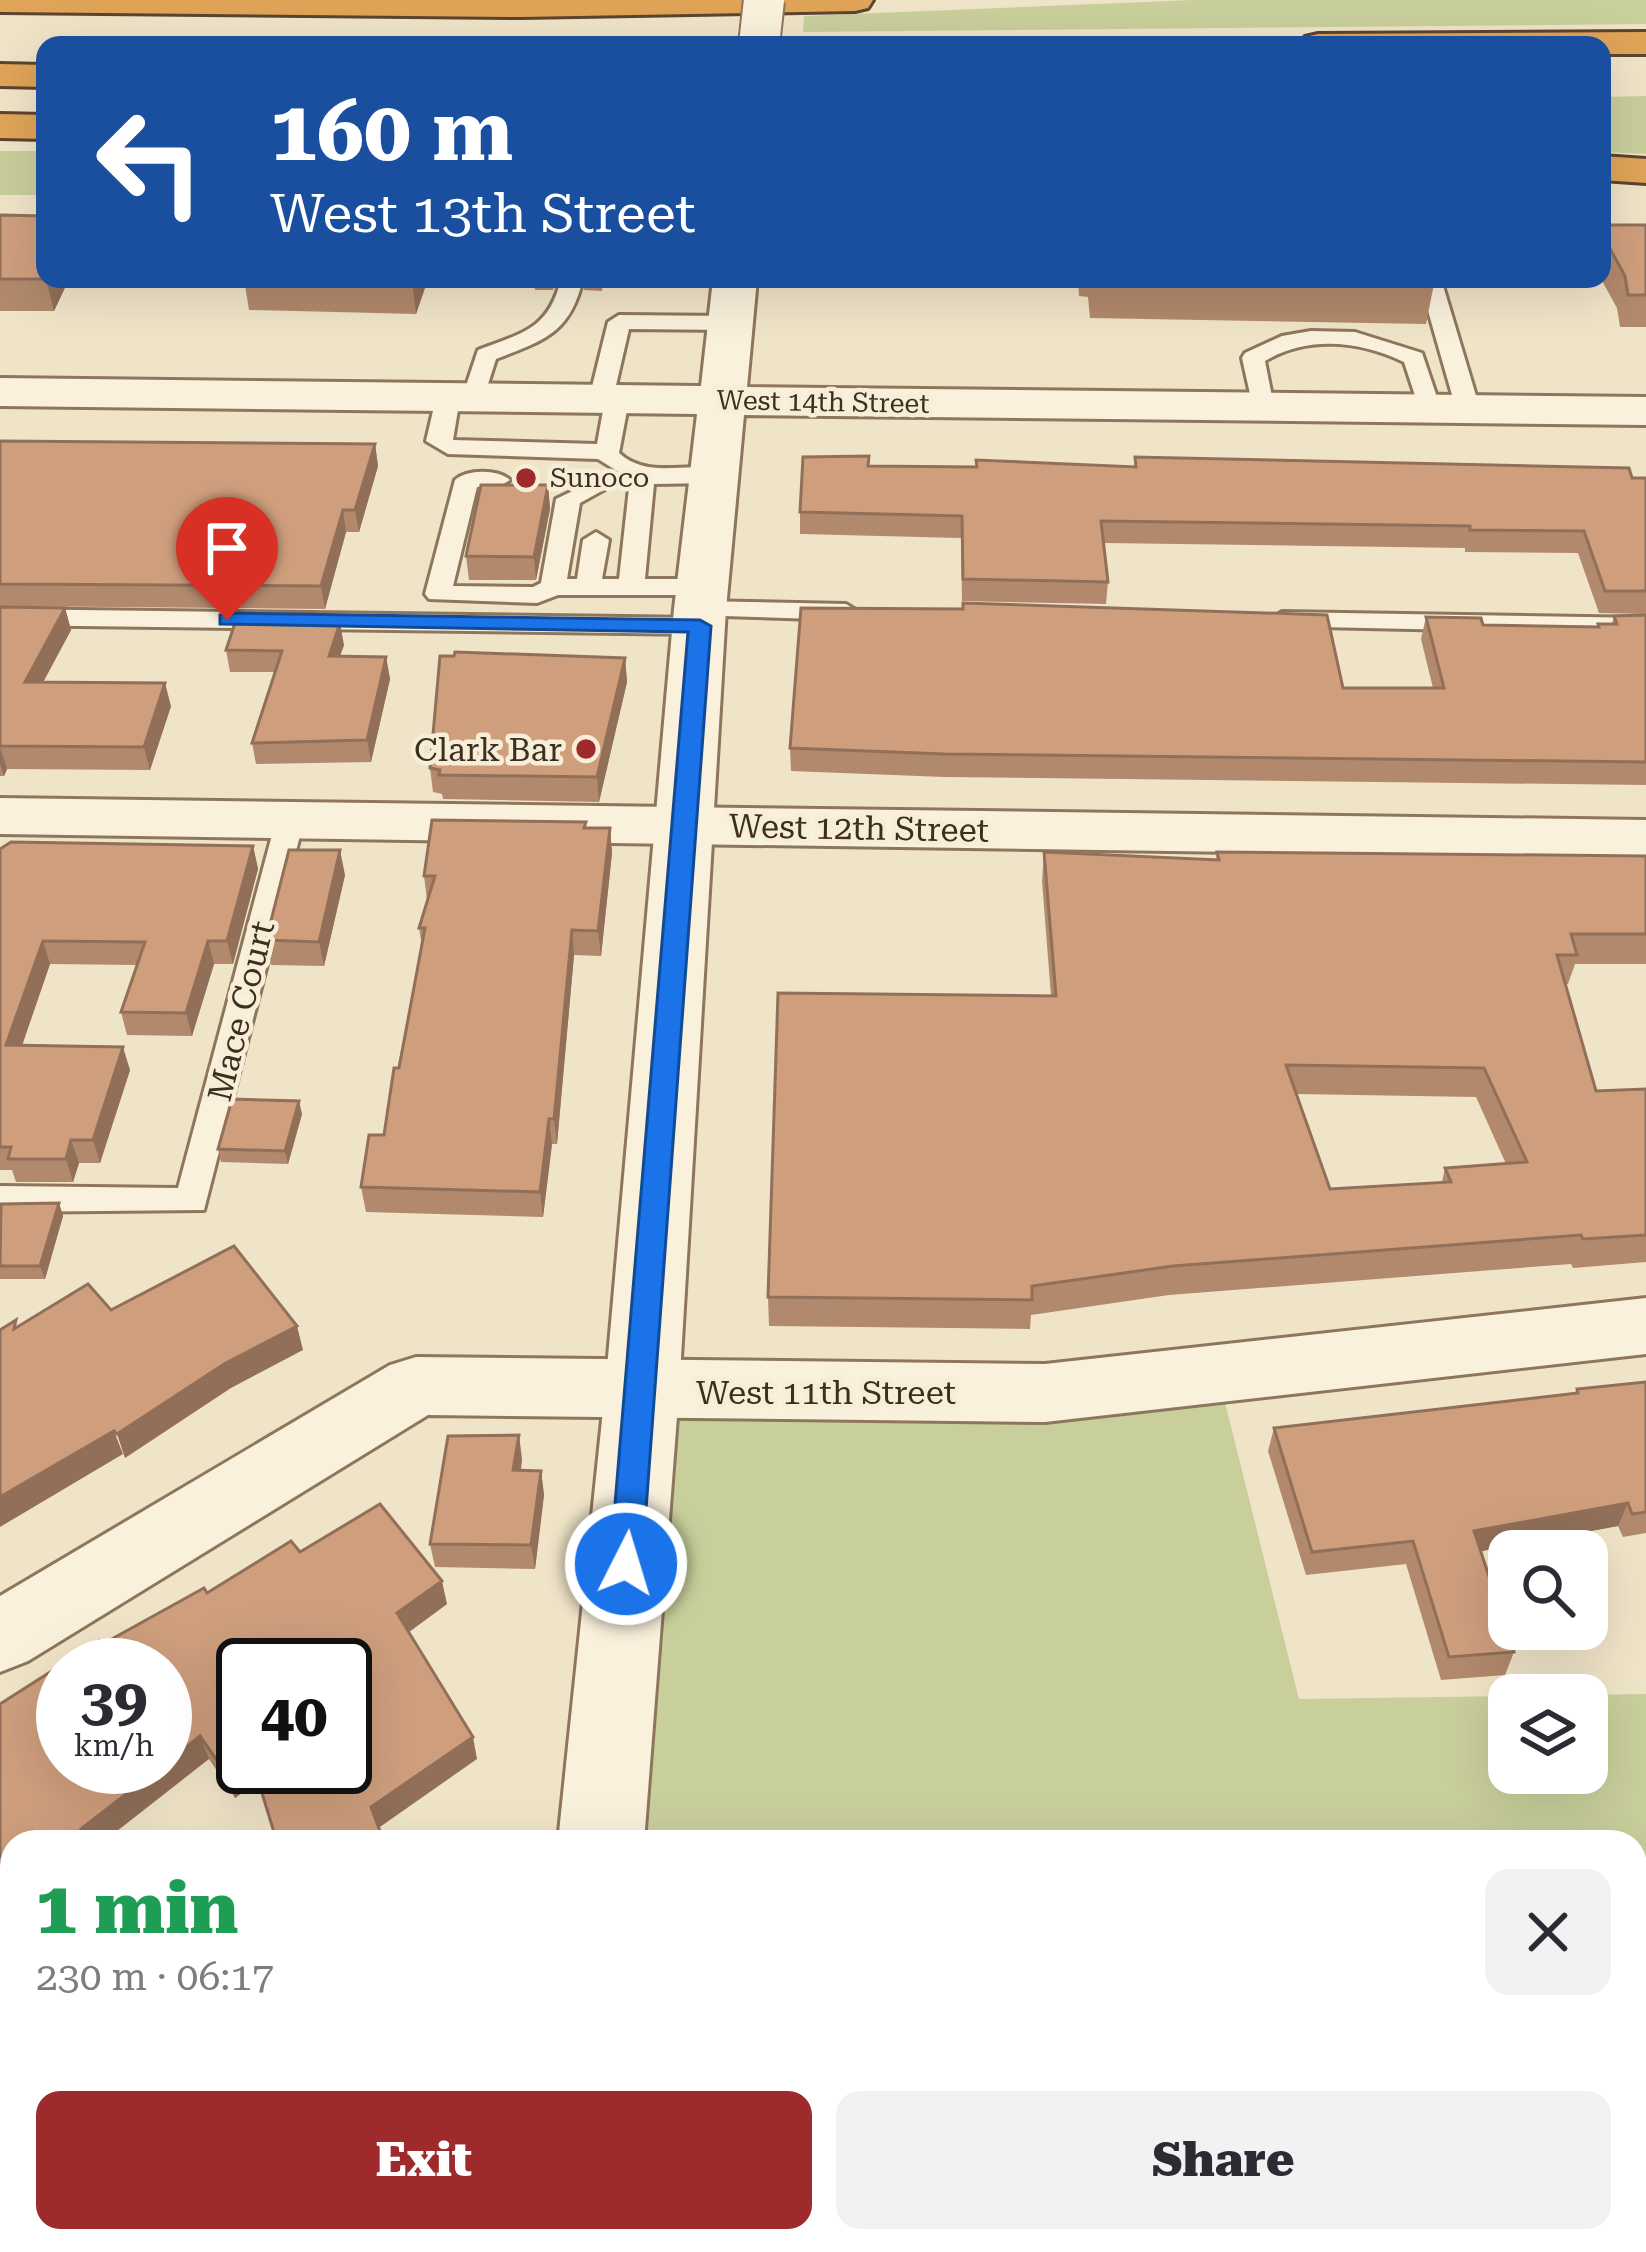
<!DOCTYPE html>
<meta charset="utf-8">
<style>
:root{--surface:#fff;--page:#f2f2f3;--text:#2b2b33;--muted:#7c7c81;--accent:#9e2a2b}
body{margin:0;font-family:"Roboto Serif",serif;background:var(--page);color:var(--text);height:100vh;display:flex;flex-direction:column;font-size:45px;white-space:nowrap}
*{box-sizing:border-box;margin:0}
p{font-size:39px;color:var(--muted)}
.icon{flex:none;width:66px;height:66px;fill:none;stroke:currentColor;stroke-width:2;stroke-linecap:round;stroke-linejoin:round}
.map{position:relative;flex:1;overflow:hidden}
.drawer{position:absolute;left:0px;top:1830px;width:1647px;height:423px;display:flex;flex-direction:column;background:var(--surface);border-radius:36px 36px 0 0;box-shadow:0 12px 48px #0002}
.drawer>*{flex:none}
.hud{position:absolute;left:36px;top:36px;width:1575px;height:252px;border-radius:24px;box-shadow:0 12px 48px #0002;background:#1a4fa0;color:#fff;overflow:hidden}
.buttons{position:absolute;left:1488px;top:1530px;display:grid;gap:24px}
.buttons a{display:grid;place-items:center;width:120px;height:120px;border-radius:24px;background:var(--surface);box-shadow:0 12px 48px #0002;font-size:60px}
.speed{position:absolute;left:36px;top:1638px;display:flex;gap:24px;font-size:60px;font-weight:700;text-align:center}
.speed>*{display:grid;place-content:center;width:156px;height:156px;border-radius:50%;background:var(--surface);box-shadow:0 12px 48px #0002;line-height:1}
.speed small{font-size:30px;font-weight:400}
.speed .limit{border:6px solid #111;border-radius:18px;background:#fff;color:#111}
.pin{position:absolute;display:grid;place-items:center;width:102px;height:102px;color:#fff;margin:-123px -51px;border-radius:50% 50% 50% 0;rotate:-45deg;box-shadow:0 0 12px #0007}
.pin .icon{rotate:45deg}
.me{position:absolute;width:132px;margin:-66px;rotate:5deg;stroke-linejoin:round;filter:drop-shadow(0 0 9px #0008)}
.turn{display:flex;align-items:center;gap:42px;height:252px;padding:0 36px;font-size:54px}
.turn .icon{width:156px;height:156px;stroke-width:2.5}
.turn b{display:block;font-size:84px;line-height:102px}
.round{display:grid;place-items:center;flex:none;width:126px;height:126px;border-radius:24px;background:var(--page)}
.summary{display:flex;align-items:center;justify-content:space-between;height:204px;padding:0 36px}
h1{font-size:72px;font-weight:800;line-height:90px;color:#1e9e55}
.button{display:flex;gap:24px;margin-top:auto;padding:24px 36px}
.button a{flex:1;height:138px;border-radius:24px;background:var(--accent);color:#fff;font-size:48px;font-weight:800;line-height:138px;text-align:center}
.button a+a{background:var(--page);color:var(--text)}
.map>svg:first-child{display:block}
.green{fill:#c9cf9b}
.lines{fill:none;stroke-linecap:round;stroke-linejoin:round}
.service-casing{stroke:#8d765c;stroke-width:6}
.minor-casing{stroke:#8d765c;stroke-width:6}
.tertiary-casing{stroke:#8d765c;stroke-width:6}
.motorway-casing{stroke:#5b4430;stroke-width:6}
.service{fill:#faf1dc;fill-rule:evenodd}
.minor{fill:#faf1dc;fill-rule:evenodd}
.tertiary{fill:#faf1dc;fill-rule:evenodd}
.motorway{fill:#e0a458;fill-rule:evenodd}
.tertiary-bridge-casing{stroke:#8d765c;stroke-width:44;stroke-linecap:butt}
.tertiary-bridge{stroke:#faf1dc;stroke-width:40}
.wall{fill:#b2896c;fill-rule:evenodd}
.shaded-wall{fill:#916f58}
.building{fill:#cf9f7d;stroke:#916f58;stroke-width:3;fill-rule:evenodd}
.route{fill:#1a73e8;stroke:#114b97;stroke-width:3}
.poi-dot{fill:#9e2a2b;stroke:#f7eed8;stroke-width:4.5}
.labels{text-anchor:middle;dominant-baseline:central;stroke-width:9;stroke-linejoin:round;paint-order:stroke}
.far-street-label{font-size:27px;fill:#3d2e20;stroke:#f7eed8}
.far-poi-label{font-size:27px;fill:#3d2e20;stroke:#f7eed8;text-anchor:start}
.poi-label{font-size:33px;fill:#3d2e20;stroke:#f7eed8;text-anchor:end}
.street-label{font-size:33px;fill:#3d2e20;stroke:#f7eed8}
</style>
<div class="map">
<svg width="1646" height="2252" viewBox="0 0 1646 2252">
<rect width="100%" height="100%" fill="#f0e4c8"/>
<!-- green -->
<path class="green" d="M1193 0H1646V24L803 32 804 16Z
M1646 96V154L1602 152V97Z
M0 151H45V195H0Z
M1218 1374 1299 1699 1509 1696V1773H1587V1695H1574L1646 1694V2252H565L566 2241H1635V1842H601L642 1391Z
M273 2241H493L492 2252H258Z"/>
<g class="lines">
<!-- service casing -->
<g class="service-casing">
<path id="service" d="M561 279H583C570 333 545 340 496 359L482 403H466L462 398 478 350C523 333 549 329 561 279Z
M1419 279H1441L1480 409 1476 414H1460L1456 409Z
M619 315 730 316 741 323 730 330 629 329 614 394 629 400 619 453C653 484 699 454 725 476L713 483 654 484 645 579H702L715 587 702 595H558L537 603 429 599 425 594 455 480C467 469 498 469 510 480L498 487H477L453 586 533 587 541 583 556 499 604 476 616 483 580 503 567 579H577L583 540 596 532 609 540 602 579H619L630 479 598 459 448 454 426 441 436 398 448 391 460 398 453 440 597 444 604 405 589 399 608 322Z
M1311 331 1355 332 1422 353 1441 409 1437 414H1421L1404 362C1360 341 1308 335 1265 361L1274 407 1270 412H1254L1242 358 1245 353 1282 336Z
M700 601 846 604 859 612 846 620 691 615 687 609Z
M0 609 700 618 713 626 700 634 0 625Z
M1282 612 1646 618V634L1273 626 1269 620Z
M290 811 304 820 204 1210 0 1212V1186L178 1188 276 820Z"/>
</g>
<!-- minor casing -->
<g class="minor-casing">
<path id="minor" d="M0 798 1646 820V858L0 834Z
M1646 1298V1354L1045 1422 428 1415 28 1661 0 1672V1596L390 1365 416 1357 1045 1364Z"/>
</g>
<!-- tertiary casing -->
<g class="tertiary-casing">
<path id="tertiary" d="M713 279H757L747 387 1646 397V425L744 415 726 609 679 1391 644 1842H558L605 1391 674 609 697 414 0 406V378L701 386Z
M518 2241H614L613 2252H517Z"/>
</g>
<!-- motorway casing -->
<g class="motorway-casing">
<path id="motorway" d="M0 0H873L868 8 855 11 521 17 0 12Z
M1646 32V54H1602V45H1299L1305 37 1318 34Z
M0 64 45 65V87L0 86Z
M0 114 45 115V139L0 138Z
M1602 156 1646 159V183L1602 180Z"/>
</g>
<!-- service -->
<use href="#service" class="service"/>
<!-- minor -->
<use href="#minor" class="minor"/>
<!-- tertiary -->
<use href="#tertiary" class="tertiary"/>
<!-- motorway -->
<use href="#motorway" class="motorway"/>
<!-- tertiary-bridge casing -->
<g class="tertiary-bridge-casing">
<path id="tertiary-bridge" d="M759 45 764 0"/>
</g>
<!-- tertiary-bridge -->
<use href="#tertiary-bridge" class="tertiary-bridge"/>
</g>
<!-- wall -->
<path class="wall" d="M0 215 69 279 54 311H0Z
M1602 225H1646V327H1620L1617 308 1601 279Z
M244 279H428L416 314 249 310Z
M534 279H557L553 290H535Z
M583 279H603L602 291 584 290Z
M1078 279H1435L1426 324 1090 318 1088 297 1079 296Z
M0 441 375 444 378 466 359 532H346L325 609 0 606Z
M1135 457 1646 478V614L1599 613 1578 553 1465 552V548L1104 543 1108 582 1106 604 962 601 961 538 800 534V512L1134 467Z
M548 485 550 509 536 580H469L466 556Z
M0 607 65 608 71 630 43 682 171 706 150 770 7 769 4 776H0Z
M1646 615V785L944 777 791 771 790 748 1343 688H1433L1421 639 1426 617 1483 625 1597 627 1598 624H1612L1614 616Z
M316 622 344 645 340 656 386 657 390 679 371 762 256 764 252 743 275 672H230L226 650Z
M625 658 627 682 599 802 443 799 442 794 433 792 430 768Z
M586 822V828H610L612 853 601 956 574 955 557 1144H552L543 1217 366 1212 361 1187 384 1135 422 946 419 928 427 900 424 876Z
M253 846 258 869 233 964H214L192 1036 127 1035 121 1012 137 965 50 964 22 1046 130 1070 100 1163H79L73 1182H16L12 1170H0V849Z
M1044 852 1216 860 1217 852 1646 856V964H1575L1568 984H1565L1596 1091 1646 1089V1262L1573 1268 1571 1264 1169 1295 1031 1315 1030 1329 769 1326 768 1297 1051 996 1042 881ZM1296 1094 1476 1097 1506 1164 1445 1168 1442 1182 1330 1189Z
M345 875 324 966 271 965 266 940Z
M302 1114 288 1164 221 1162 218 1149Z
M59 1203 63 1216 45 1279H0V1207Z
M1646 1382V1533L1623 1537 1618 1526 1481 1551 1514 1652 1505 1675 1441 1680 1406 1564 1306 1575 1268 1451 1274 1428 1575 1393 1577 1389Z
M522 1459 521 1470 541 1471 544 1495 535 1569 435 1567 430 1544Z
M300 1552 447 1604 409 1632 477 1759 258 1781 235 1798 209 1759 12 1842V1939L8 1932 0 1938V1704L101 1645 207 1593Z"/>
<!-- shaded-wall -->
<path class="shaded-wall" d="M46 279H69L54 311Z
M412 279H428L416 314Z
M375 444 378 466 359 532 355 510Z
M548 485 550 509 536 580 534 557Z
M343 510 346 532 325 609 321 586Z
M65 608 71 630 31 705 25 682Z
M340 623 344 645 332 677 329 656Z
M386 657 390 679 371 762 367 740Z
M625 658 627 682 599 802 597 777Z
M165 683 171 706 150 770 144 747Z
M0 747 7 769 4 776 0 764Z
M610 828 612 853 601 956 598 931Z
M253 846 258 869 233 964 227 941Z
M340 850 345 875 324 966 319 942Z
M572 930 574 955 557 1144 554 1119Z
M43 941 50 964 14 1068 6 1045Z
M208 941 214 964 192 1036 186 1013Z
M123 1047 130 1070 100 1163 93 1140Z
M299 1101 302 1114 288 1164 285 1151Z
M549 1119 552 1144 543 1217 540 1192Z
M71 1140 79 1163 73 1182 66 1159Z
M59 1203 63 1216 45 1279 40 1266Z
M297 1326 303 1350 231 1388 125 1458 117 1434 224 1364Z
M114 1431 123 1454 0 1527V1497Z
M519 1435 522 1459 517 1494 513 1470Z
M541 1471 544 1495 535 1569 531 1545Z
M1628 1503 1618 1526 1466 1554 1474 1531Z
M442 1581 447 1604 402 1637 397 1613Z
M200 1736 209 1759 103 1842H87L81 1829 161 1767H165V1764Z
M473 1737 477 1759 377 1829 371 1807Z
M243 1764V1767H254L259 1781 235 1798 227 1775Z
M0 1918 8 1932 0 1938Z"/>
<!-- building -->
<path class="building" d="M0 215 45 216V279H0Z
M1602 225H1646V295H1628L1625 276 1602 234Z
M0 441 375 444 355 510H343L321 586 0 584Z
M869 456 868 466 977 467 976 460 1136 467 1135 457 1629 468 1632 478H1646V591H1605L1584 531 1470 530V526L1101 521 1108 582 963 579 962 516 800 512 803 457Z
M481 485H548L534 557 466 556Z
M963 603 1327 615 1343 688H1444L1426 617 1481 618 1483 625 1599 627 1598 624H1617L1614 616 1646 615V762L945 754 790 748 801 608 963 609Z
M0 607 65 608 25 682 165 683 144 747 0 746Z
M239 611 314 612 311 622 340 623 329 656 386 657 367 740 252 743 282 651 226 650Z
M455 652 625 658 597 777 439 775 440 770 430 768 440 656H454Z
M432 820 586 822 584 828H610L598 931 572 930 554 1119H549L540 1192 361 1187 369 1135H384L394 1068H399L425 928H419L435 876H424Z
M11 842 253 846 227 941H208L186 1013 121 1012 145 942 43 941 6 1045 123 1047 93 1140H71L66 1159H8L11 1147H0V849Z
M289 850H340L319 942 266 940Z
M1044 852 1219 860 1217 852 1646 856V934H1571L1577 955H1557L1596 1091 1646 1089V1235L1583 1239 1581 1235 1173 1266 1032 1286V1300L768 1297 778 993 1056 996ZM1286 1065 1484 1068 1527 1162 1445 1168 1451 1182 1330 1189Z
M232 1099 299 1101 285 1151 218 1149Z
M59 1203 40 1266H0L1 1204Z
M234 1246 297 1326 224 1364 117 1434 114 1431 0 1497V1330L16 1320 14 1329 88 1284 111 1310Z
M1646 1382V1512L1632 1514 1628 1503 1474 1531 1514 1652 1449 1657 1413 1541 1312 1552 1274 1428 1578 1393 1577 1389Z
M519 1435 513 1470 541 1471 531 1545 430 1544 448 1436Z
M380 1504 442 1581 397 1613 473 1737 371 1807 384 1842H277L254 1767H345V1665H243V1764L227 1775 200 1736 165 1764V1665H63V1767H161L81 1829 88 1842H12V1937L0 1917V1704L99 1641 101 1645 204 1588 207 1593 291 1541 300 1552Z
M12 2052V2201L0 2180V2060Z"/>
<!-- route -->
<path class="route" d="M227 613 700 620 711 626 642 1564 637 1574 626 1578 615 1574 610 1564 688 632 220 624V615Z"/>
<!-- markers -->
<g class="poi-dot">
<circle cx="526" cy="478" r="12"/>
<circle cx="586" cy="749" r="12"/>
</g>
<g class="labels">
<!-- far-street labels -->
<g class="far-street-label">
<text transform="translate(823 402) rotate(1)">West 14th Street</text>
</g>
<!-- far-poi labels -->
<g class="far-poi-label">
<text x="550" y="478">Sunoco</text>
</g>
<!-- poi labels -->
<g class="poi-label">
<text x="562" y="749">Clark Bar</text>
</g>
<!-- street labels -->
<g class="street-label">
<text transform="translate(859 828) rotate(1)">West 12th Street</text>
<text transform="translate(241 1011) rotate(-76)">Mace Court</text>
<text x="826" y="1392">West 11th Street</text>
</g>
</g>
</svg>
<div class="buttons">
<a><svg class="icon" aria-label="search" viewBox="0 0 24 24"><circle cx="10" cy="10" r="6"/><path d="M15 15l6 6"/></svg></a>
<a><svg class="icon" aria-label="layers" viewBox="0 0 24 24"><path d="M12 4l9 5-9 5-9-5zM3 14l9 5 9-5"/></svg></a>
</div>
<div class="speed"><div>39<small>km/h</small></div><div class="limit">40</div></div>
<div class="pin" style="left:227px;top:620px;background:#d93025"><svg class="icon" aria-label="arrive" viewBox="0 0 24 24"><path d="M6 21V4h12l-3 4 3 4H6"/></svg></div>
<svg class="me" style="left:626px;top:1564px" viewBox="-20 -20 40 40"><circle r="17" fill="#1a73e8" stroke="#fff" stroke-width="3"/><path d="M0-11L8 9 0 5-8 9z" fill="#fff"/></svg>
<div class="hud">
<div class="turn"><svg class="icon" aria-label="left" viewBox="0 0 24 24"><path d="M17 20v-9H6M10 6l-5 5 5 5"/></svg><div><b>160 m</b>West 13th Street</div></div>
</div>
<section class="drawer">
<div class="summary"><div><h1>1 min</h1><p>230 m · 06:17</p></div><a class="round"><svg class="icon" aria-label="close" viewBox="0 0 24 24"><path d="M6 6l12 12M18 6L6 18"/></svg></a></div>
<div class="button"><a>Exit</a><a>Share</a></div>
</section>
</div>
